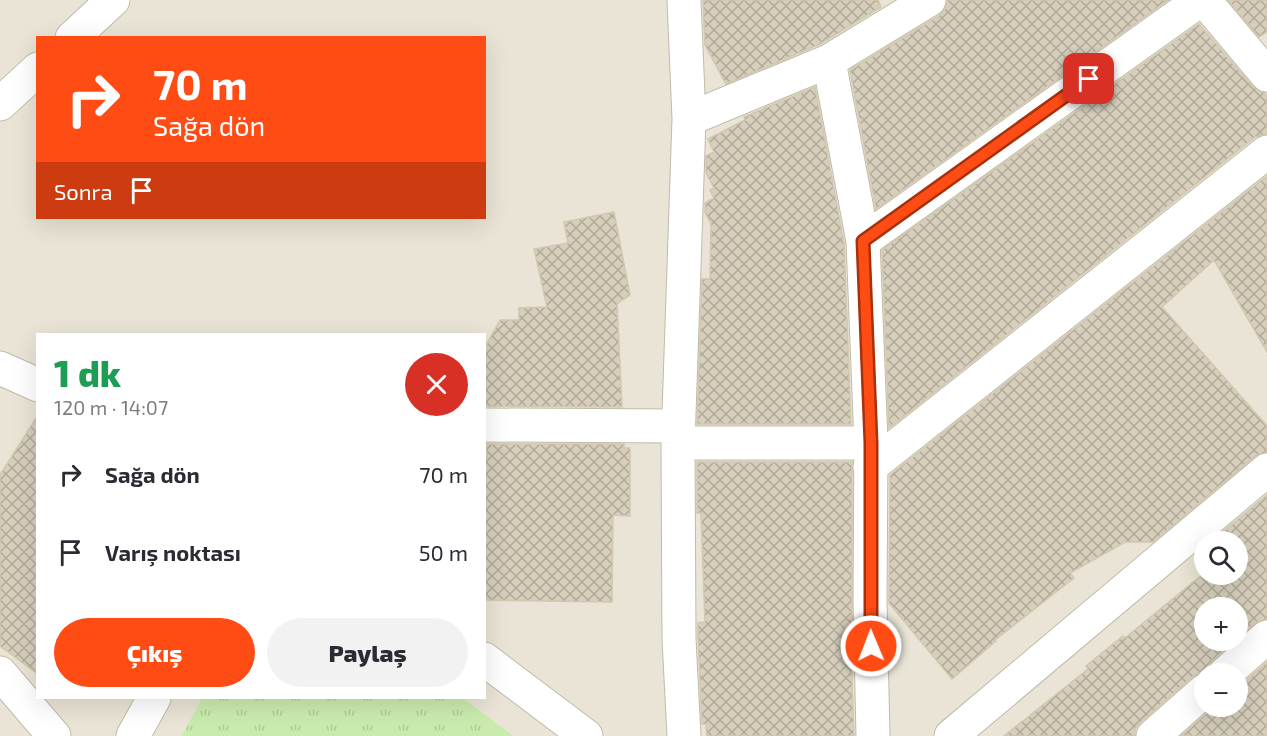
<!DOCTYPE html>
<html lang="tr">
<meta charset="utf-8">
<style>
:root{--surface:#fff;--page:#f2f2f3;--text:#2b2b33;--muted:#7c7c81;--accent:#ff4b14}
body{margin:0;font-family:"Exo 2",sans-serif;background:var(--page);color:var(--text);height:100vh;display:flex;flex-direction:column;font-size:22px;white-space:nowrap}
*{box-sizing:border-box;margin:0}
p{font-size:20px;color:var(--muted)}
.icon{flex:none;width:33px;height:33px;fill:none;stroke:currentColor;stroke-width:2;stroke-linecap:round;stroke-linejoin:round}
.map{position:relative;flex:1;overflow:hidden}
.details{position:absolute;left:36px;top:333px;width:450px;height:366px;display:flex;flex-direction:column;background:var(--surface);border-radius:0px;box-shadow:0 6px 24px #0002}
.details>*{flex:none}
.guide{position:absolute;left:36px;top:36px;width:450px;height:183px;border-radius:0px;box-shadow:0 6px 24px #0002;background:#ff4b14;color:#fff;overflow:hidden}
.controls{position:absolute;left:1194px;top:531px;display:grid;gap:12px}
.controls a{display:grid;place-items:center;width:54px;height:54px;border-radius:50%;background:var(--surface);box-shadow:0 6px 24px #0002;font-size:30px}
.pin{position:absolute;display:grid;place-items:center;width:51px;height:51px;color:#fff;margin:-26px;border-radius:12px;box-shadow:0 3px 9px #0006}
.me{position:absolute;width:66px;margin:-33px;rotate:359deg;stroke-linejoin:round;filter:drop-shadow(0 0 4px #0008)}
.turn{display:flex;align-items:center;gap:21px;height:126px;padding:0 18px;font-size:27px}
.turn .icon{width:78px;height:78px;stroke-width:2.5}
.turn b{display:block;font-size:42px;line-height:51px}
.then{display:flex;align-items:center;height:57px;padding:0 18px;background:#0003;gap:12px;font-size:22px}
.round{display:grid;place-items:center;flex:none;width:63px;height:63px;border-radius:32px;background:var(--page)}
.summary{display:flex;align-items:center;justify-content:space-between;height:102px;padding:0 18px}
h1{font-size:36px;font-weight:800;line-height:45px;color:#1e9e55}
.button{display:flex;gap:12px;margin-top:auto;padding:12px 18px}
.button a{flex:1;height:69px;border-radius:36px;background:var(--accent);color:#fff;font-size:24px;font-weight:800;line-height:69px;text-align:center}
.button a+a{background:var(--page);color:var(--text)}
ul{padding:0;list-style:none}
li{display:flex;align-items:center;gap:18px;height:78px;padding:0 18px}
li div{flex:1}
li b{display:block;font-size:22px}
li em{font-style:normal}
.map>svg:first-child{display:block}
.residential{fill:#e9e4d5;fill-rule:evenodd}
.park{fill:url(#park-tufts)}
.building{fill:url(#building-cross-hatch);stroke:#d2c8af;stroke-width:1.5}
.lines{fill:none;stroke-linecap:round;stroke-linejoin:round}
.minor-casing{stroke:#c1bba9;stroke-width:35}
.minor{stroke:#fff;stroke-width:33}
.route-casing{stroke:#a6310d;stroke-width:15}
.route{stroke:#ff4b14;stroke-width:10}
</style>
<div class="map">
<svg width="1267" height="736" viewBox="0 0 1267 736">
<defs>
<pattern id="park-tufts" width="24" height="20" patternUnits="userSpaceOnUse" patternTransform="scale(1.5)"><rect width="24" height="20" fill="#caebae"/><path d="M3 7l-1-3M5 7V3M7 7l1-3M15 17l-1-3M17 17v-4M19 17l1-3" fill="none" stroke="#afcb96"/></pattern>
<pattern id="building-cross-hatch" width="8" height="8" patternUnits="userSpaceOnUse" patternTransform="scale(1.5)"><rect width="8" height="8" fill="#d7cfbc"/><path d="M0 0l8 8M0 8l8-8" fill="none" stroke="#b0aa9a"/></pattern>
</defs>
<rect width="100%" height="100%" fill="#f5f2e8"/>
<!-- residential -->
<path class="residential" d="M0 0H1267V736H0ZM38 38H484V218H38ZM38 334H484V698H38ZM1204 542H1238V574H1204ZM1204 608H1238V640H1204ZM1204 674H1238V706H1204Z"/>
<!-- park -->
<path class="park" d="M202 698H463L513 736H182Z"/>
<!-- building -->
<path class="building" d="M703 0H878L881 7 820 44 726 84 705 45Z
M948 0H1168L876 209 850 70 939 16 945 9Z
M1228 0H1267V32L1259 37Z
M1199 24 1253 87 1265 93 1267 97V134L1255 137 889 428 882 250Z
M815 87 844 243 851 424H697L702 279H710L711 224 705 212V203L714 198 710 190 714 188 706 173V156L714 152 708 139 745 120 744 117Z
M1267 176V352L1214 260 1162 307 1267 426V452L1255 456 1153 542H1125L1070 573 1074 578 995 640 996 641 952 679 889 603 890 475Z
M614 212 630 295 617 304 622 407 484 406V349L500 320H519V308L547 307 534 249 568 243 564 222Z
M38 415V674L0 646V475Z
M486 444H624V448H630V516L613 515 612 602 484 600V457H487Z
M697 462H852V680L854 736H707L706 724H702L698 638V623L705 622 701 513H697Z
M1267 495V619L1255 623 1238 638V608H1204V640H1235L1213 660 1207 667V673H1200L1192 677 1141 722 1135 729V736H1004L1088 669 1086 666 1123 636 1125 638 1204 573V574H1238V546L1243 542H1211Z
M1267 662V736H1181L1215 706H1238V688Z"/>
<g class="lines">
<!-- minor casing -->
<g class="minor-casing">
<path id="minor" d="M1204 0 1267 75
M72 38 113 0
M829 61 863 241 871 443 870 601 873 736
M0 104 38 69
M689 119 829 61 929 0
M863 241 1200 0
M0 368 38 385
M484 425 678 426
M678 443H871
M870 467 1267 152
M484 659 586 736
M0 673 54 736
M1225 674 1267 637
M133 736 154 698
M684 736 679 639 678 443 689 119 684 0
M951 736 1267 470
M1153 736 1204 691"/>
</g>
<!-- minor -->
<use href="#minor" class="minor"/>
</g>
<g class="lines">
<!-- route casing -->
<g class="route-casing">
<path id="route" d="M871 646V443L863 241 1089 79"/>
</g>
<!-- route -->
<use href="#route" class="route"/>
</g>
</svg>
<div class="controls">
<a><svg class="icon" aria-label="search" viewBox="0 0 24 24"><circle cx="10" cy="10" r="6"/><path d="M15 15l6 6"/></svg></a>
<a>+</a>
<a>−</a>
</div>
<div class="pin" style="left:1089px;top:79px;background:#d93025"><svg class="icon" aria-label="arrive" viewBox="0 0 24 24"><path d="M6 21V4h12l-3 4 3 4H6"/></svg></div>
<svg class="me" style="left:871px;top:646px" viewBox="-20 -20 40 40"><circle r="17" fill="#ff4b14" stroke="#fff" stroke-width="3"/><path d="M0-11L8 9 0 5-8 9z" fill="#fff"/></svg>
<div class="guide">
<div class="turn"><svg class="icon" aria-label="right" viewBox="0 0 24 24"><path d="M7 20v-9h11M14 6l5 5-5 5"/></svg><div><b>70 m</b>Sağa dön</div></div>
<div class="then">Sonra<svg class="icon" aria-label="arrive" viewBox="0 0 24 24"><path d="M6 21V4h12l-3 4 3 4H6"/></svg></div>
</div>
<section class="details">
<div class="summary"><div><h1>1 dk</h1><p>120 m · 14:07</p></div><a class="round" style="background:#d93025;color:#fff"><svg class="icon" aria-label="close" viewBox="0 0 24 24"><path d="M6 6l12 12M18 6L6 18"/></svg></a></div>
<ul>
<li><svg class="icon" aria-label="right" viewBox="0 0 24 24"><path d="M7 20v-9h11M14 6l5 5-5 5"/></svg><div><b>Sağa dön</b></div><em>70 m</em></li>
<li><svg class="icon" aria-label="arrive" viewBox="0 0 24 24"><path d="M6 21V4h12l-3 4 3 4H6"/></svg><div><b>Varış noktası</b></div><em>50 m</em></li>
</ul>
<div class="button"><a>Çıkış</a><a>Paylaş</a></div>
</section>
</div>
